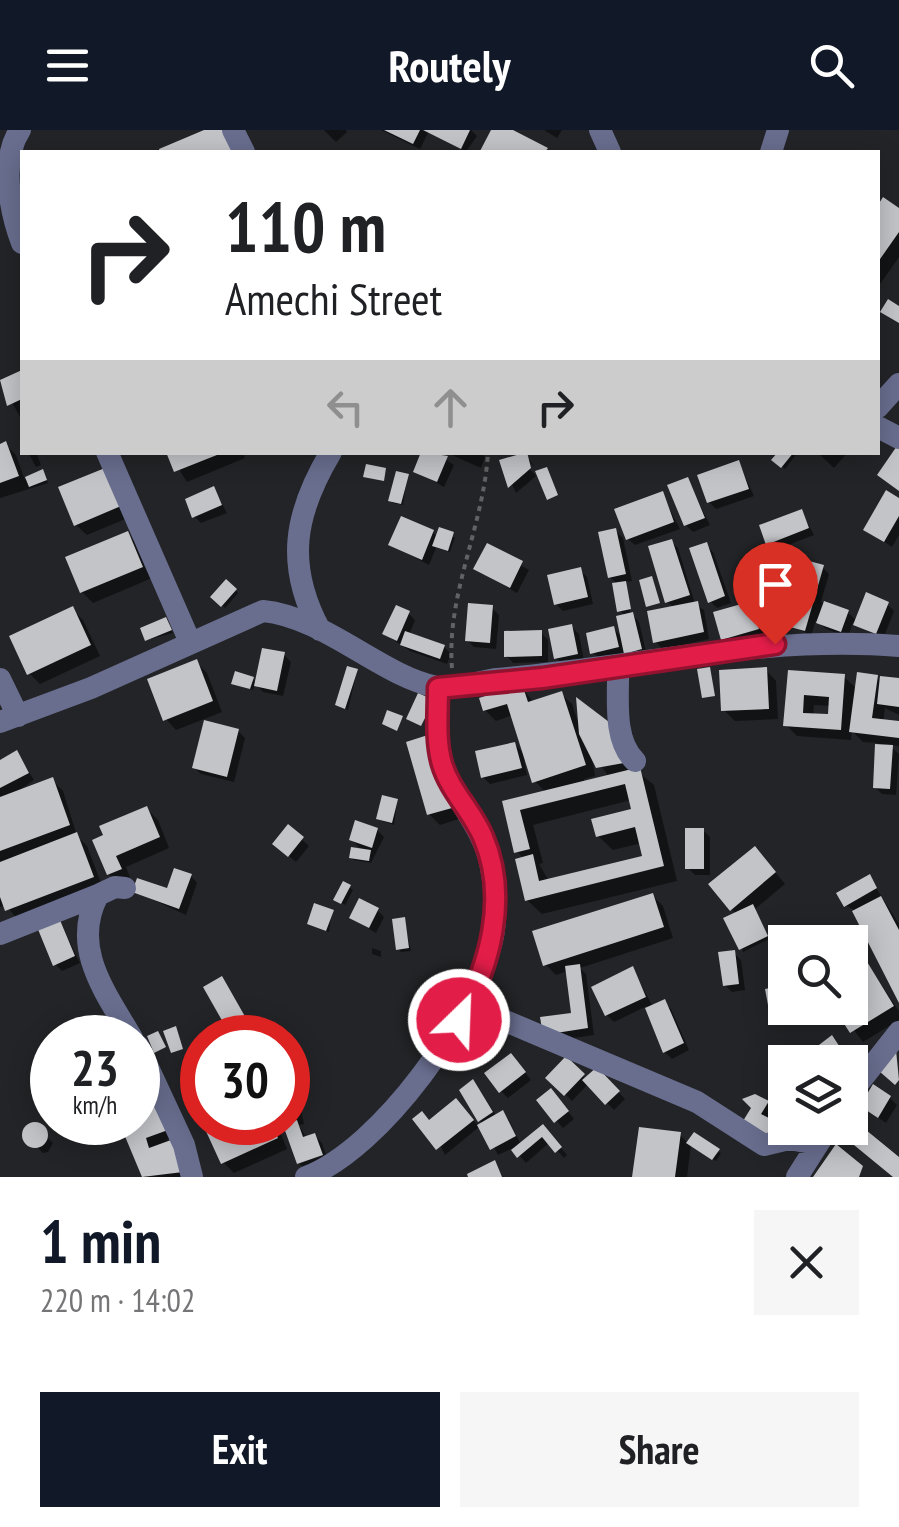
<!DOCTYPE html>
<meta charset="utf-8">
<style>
:root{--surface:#fff;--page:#f6f6f6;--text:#202124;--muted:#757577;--accent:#111827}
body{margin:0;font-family:"PT Sans Narrow",sans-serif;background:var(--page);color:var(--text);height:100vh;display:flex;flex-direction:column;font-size:38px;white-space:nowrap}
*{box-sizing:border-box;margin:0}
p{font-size:32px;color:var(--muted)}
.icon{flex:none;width:55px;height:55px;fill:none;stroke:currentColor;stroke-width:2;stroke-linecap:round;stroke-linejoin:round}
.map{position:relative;height:1047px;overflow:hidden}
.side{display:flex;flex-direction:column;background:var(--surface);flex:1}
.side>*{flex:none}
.top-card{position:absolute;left:20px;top:20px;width:860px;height:305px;border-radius:0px;box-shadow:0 5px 25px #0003;background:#fff;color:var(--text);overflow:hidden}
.tools{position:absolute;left:768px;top:795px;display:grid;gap:20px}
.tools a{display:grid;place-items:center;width:100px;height:100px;border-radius:0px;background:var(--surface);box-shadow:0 5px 25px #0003;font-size:50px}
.speed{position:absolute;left:30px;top:885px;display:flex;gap:20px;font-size:50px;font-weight:700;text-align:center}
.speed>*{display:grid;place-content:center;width:130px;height:130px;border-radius:50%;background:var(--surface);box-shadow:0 5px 25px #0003;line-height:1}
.speed small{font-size:25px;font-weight:400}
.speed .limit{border:15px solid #d22;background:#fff;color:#111}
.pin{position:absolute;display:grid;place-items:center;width:85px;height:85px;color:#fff;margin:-102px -42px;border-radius:50% 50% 50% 0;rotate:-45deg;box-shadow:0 0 10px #0007}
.pin .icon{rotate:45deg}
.me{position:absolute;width:110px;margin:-55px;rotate:24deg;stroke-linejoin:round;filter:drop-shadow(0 0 8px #0008)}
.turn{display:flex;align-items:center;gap:35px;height:210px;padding:0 40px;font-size:45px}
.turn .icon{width:130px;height:130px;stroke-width:2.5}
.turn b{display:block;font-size:70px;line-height:85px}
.lanes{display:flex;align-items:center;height:95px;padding:0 40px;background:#0003;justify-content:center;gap:50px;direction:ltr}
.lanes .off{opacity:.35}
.round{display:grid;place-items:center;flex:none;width:105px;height:105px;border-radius:0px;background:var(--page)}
.summary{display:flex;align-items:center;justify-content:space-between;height:170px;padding:0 40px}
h1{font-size:60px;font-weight:800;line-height:75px;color:var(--accent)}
.cta{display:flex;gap:20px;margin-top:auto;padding:20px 40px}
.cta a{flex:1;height:115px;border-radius:0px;background:var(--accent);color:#fff;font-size:40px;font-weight:800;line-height:115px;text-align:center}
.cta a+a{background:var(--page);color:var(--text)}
header{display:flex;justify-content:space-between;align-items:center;height:130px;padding:0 40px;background:var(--accent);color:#fff;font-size:45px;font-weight:800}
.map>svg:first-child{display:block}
.shadow{fill:#0007;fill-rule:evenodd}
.building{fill:#c3c4c8;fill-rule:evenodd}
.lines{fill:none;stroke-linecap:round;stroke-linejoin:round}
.path{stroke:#616264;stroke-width:4;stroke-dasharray:5 5;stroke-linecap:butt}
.minor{stroke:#696e8f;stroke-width:22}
.route-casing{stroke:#92132f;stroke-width:25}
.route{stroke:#e11d48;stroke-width:18}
</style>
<header><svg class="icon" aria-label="menu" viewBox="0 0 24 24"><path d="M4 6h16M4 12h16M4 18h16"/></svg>Routely<svg class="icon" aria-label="search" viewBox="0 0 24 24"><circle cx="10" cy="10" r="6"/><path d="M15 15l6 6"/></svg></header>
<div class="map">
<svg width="899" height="1047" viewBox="0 0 899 1047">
<rect width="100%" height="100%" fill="#232427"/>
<!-- shadow -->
<path class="shadow" d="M324 0H346L347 2 336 12Z
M381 0H471L477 6 466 22 429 1 420 19Z
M544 0H562L557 8Z
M884 70 899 81V127L878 157V79Z
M22 243V290L0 252Z
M5 314 16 325 25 350 42 342 48 353 0 368V316Z
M28 322H36L41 335 36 337Z
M168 322H243L245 328 187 352Z
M424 322H434L454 335 444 357 416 341Z
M445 322H480L485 327 481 338Z
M781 322H798L785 339 775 330Z
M817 322H848L834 338Z
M525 324 535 337 524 327 521 330 536 346 516 363 502 332Z
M739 333 754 366 716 379 709 372Z
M104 341 130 387 87 405 76 395Z
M407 346 403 375 393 373 390 370Z
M687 350 710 395 693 402 686 395Z
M214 359 227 383 201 393 194 386Z
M662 364 680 399 635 415 628 409Z
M899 371V405L892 417 866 399Z
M801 381 814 405 775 420 768 413Z
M616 401 623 408 632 451 624 452 630 482 639 492 647 526 600 529 593 522 614 499 623 508 626 486 620 481 618 455 610 447Z
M433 402 438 408 455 407 450 422 436 418 429 435 391 415Z
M127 404 138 415 152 448 93 473 82 462Z
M671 411 678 418 695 474 704 480 709 509 663 519 656 512 674 478 667 471Z
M706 415 713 422 731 473 717 478 710 471Z
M488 416 529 440 517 463 476 439Z
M800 437 807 445 822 437 829 444 821 472 847 482 857 491 887 474 894 481 883 509 853 492 848 507 826 499 816 490 811 506 793 496 795 489 778 484 771 478Z
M580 440 587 447 593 474 563 481 556 474Z
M226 452 238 463 225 478 213 467Z
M751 473 758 480 765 506 730 516 723 509Z
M492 478 499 485 496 519 474 517 467 510Z
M72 479 83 490 100 526 40 554 29 543Z
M408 483 415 490 409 505 444 517 451 524 447 534 410 521 385 504Z
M168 493 173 503 147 510Z
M572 497 579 504 584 531 563 535 556 528Z
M541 503 548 510V532L513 533 507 526Z
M284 525 291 532 283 566 263 562 255 553 253 560 234 553 252 549 257 554Z
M196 532 207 543 222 582 176 600 166 589Z
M766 540 776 551 778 589 735 591 724 580Z
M357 541 348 580 341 577Z
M790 543 844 547 857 559 876 547 882 553 899 551V585L885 578 883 592 899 594V616L889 615 899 624 896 665 882 664 875 657 878 613 863 612 852 601 851 610 797 606 786 595ZM814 575 831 576 830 587 813 586Z
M521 556 534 573 561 564 572 574 579 595 654 655 677 751 542 784 527 770 524 729 517 721 505 673 546 663 535 651 528 629 524 631 527 645 490 654 483 647 515 614 526 626 513 585 496 591 485 580ZM591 621 609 647 585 653 584 649 595 646ZM631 670 634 681 598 706 613 720 642 713 645 727 549 751 539 734 543 733 533 695Z
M238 601 245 608 234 652 201 644 194 638Z
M409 614 462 688 440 695 429 684Z
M17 623 34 650 14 664 52 650 63 661 77 706 87 716 103 758 18 790 6 775 0 777V632Z
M397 672 394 695 382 691 379 688Z
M147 679 158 690 169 718 126 737 131 750 120 755 109 744 95 711Z
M288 697 309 716 296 732 282 720Z
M377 700 384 707 371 733 354 730 351 727 363 721 352 710Z
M703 700 710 707V745H695L688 738Z
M765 730 785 754 755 779 769 809 743 822 737 784 731 779Z
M191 746 197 753 186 785 134 761H168Z
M869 747 899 794V867L855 781 846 775Z
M344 754 353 760 345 775 339 772Z
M652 765 663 776 673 808 580 838 586 844 594 905 552 911 574 885 568 841 556 845 545 834Z
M377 780 384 787 376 803 352 788Z
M332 782 329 802 313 796Z
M57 786 80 833 62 841 55 834Z
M404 790 411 821 401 822 398 819Z
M851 810 899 881V890L863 912 837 878H850L848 812Z
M372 818 381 821V827L372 824Z
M734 823 741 830 745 860 732 862 725 855Z
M633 839 653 877 664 872 671 879 689 920 672 929 665 922 647 876 614 892 607 885Z
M222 849 252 898 237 907 207 858Z
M838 916 850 932H828L818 918Z
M566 930 587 950 597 940 625 969 614 980 588 954 572 971 549 948Z
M518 933 531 950 508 968 501 961Z
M288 956 297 963 304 994 299 995 307 1009 315 1006 322 1013 328 1032 306 1040 299 1033 286 992Z
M479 959 497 987 503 983 509 990 521 1015 549 1004 567 1025 564 1028 550 1012 526 1033 513 1018 498 1025 480 990Z
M557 968 574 989 563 998 539 971Z
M890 968 897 975 886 993 870 982Z
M156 973 173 1007 167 1009 177 1019 187 1047H144L122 992H138V980Z
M767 973 774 980 768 991 780 1000 775 1009 747 990Z
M463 978 479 997 445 1025 429 992Z
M224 992H276L287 1019 234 1043 223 1032Z
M35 995 53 1013 48 1022 43 1023 25 1005Z
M680 1005 689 1014 721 1023 716 1031 691 1014 687 1047H635Z"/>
<!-- building -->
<path class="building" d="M204 0H225L234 22H160L159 19Z
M384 0H420L413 14Z
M423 0H470L461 19Z
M491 0H513L548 18 545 22H484L480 21Z
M883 67 899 78V102L878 132V75Z
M888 169 899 176V193L880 182Z
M22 240V269L7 276 0 250Z
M6 311 19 346 0 353V314Z
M899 313V361L877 345Z
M166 322H222V323L174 342Z
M421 322 448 326 437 352 413 342Z
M527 322 531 338 508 358 499 330Z
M778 322H794L781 338 771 330Z
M739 330 749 359 707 373 697 345Z
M366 334 386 338 384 351 363 347Z
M547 337 558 365 547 370 535 341Z
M105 338 121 376 74 396 58 357Z
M43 339 47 350 29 357 25 347Z
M396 341 409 344 401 374 388 371Z
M688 347 705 388 684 396 667 355Z
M214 356 222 375 192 388 185 369Z
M886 360 899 368V386L884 412 863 400Z
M663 361 674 392 626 410 614 379Z
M802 379 809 398 766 415 759 395Z
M401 386 434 400 422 430 388 415Z
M439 397 454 402 448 421 432 416Z
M616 398 626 444 608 448 598 402Z
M128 401 143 437 80 463 65 427Z
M672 409 690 465 665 473 648 416Z
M707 412 725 466 708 473 689 418Z
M487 413 523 431 510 458 473 439Z
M782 429 801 435 788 483 769 478Z
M809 431 824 435 805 501 790 497Z
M581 437 588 467 554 475 547 445Z
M652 446 660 473 646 477 639 450Z
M226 449 237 459 221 477 210 467Z
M626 451 631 479 617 482 612 453Z
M866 462 889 472 876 504 853 495Z
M698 471 704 502 653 513 647 481Z
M752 471 759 499 721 510 713 482Z
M824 471 849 480 841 502 816 493Z
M468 473 493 475 490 513 465 511Z
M396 475 410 481 397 511 382 504Z
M73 476 91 515 27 545 9 506Z
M633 482 642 519 624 524 616 486Z
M166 487 172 500 145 511 140 498Z
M572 494 578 524 554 529 548 499Z
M614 496 619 517 590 524 586 503Z
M542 500V526L504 527V501Z
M405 501 445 515 440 529 400 515Z
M262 518 285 522 277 561 254 556Z
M197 529 213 571 163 591 147 549Z
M347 536 358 539 345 579 335 575Z
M710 537 715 566 702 568 697 539Z
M767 537 769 579 721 581 719 540Z
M788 540 845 544 841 600 783 596ZM804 565 829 567 828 584 803 583Z
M235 541 254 547 250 559 231 554Z
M857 542 878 545 872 588 899 591V608L849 602Z
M880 546 899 548V577L877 574Z
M522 554 528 572 562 561 586 635 532 653 507 574 483 581 479 568Z
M418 563 434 570 421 596 406 589Z
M576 567 613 595 635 631 596 638 579 604Z
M387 580 403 586 397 601 382 594Z
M204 590 239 599 227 647 192 638Z
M431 604 452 678 427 685 406 612Z
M515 612 522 638 481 648 475 621Z
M875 614 893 615 890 659 873 658Z
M17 620 29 643 0 658V630Z
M640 637 664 736 525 771 515 729 533 724 539 751 642 726 635 697 596 707 591 689 631 679 625 654 520 680 530 719 514 723 502 671Z
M53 647 70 695 0 721V667Z
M382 665 398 669 392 693 376 689Z
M147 676 160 707 116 726 122 739 107 745 92 710 103 705 99 696Z
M355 690 378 698 372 718 349 710Z
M288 694 304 707 288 727 272 714Z
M685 698H704V739H685Z
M77 702 94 747 5 781 0 767V732Z
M755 716 776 742 730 781 708 754Z
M351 717 371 720 369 731 349 728Z
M174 738 192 744 179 779 132 762 137 748 167 758Z
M870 744 877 758 844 777 836 763Z
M343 751 351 755 341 774 333 770Z
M653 763 664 797 543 836 532 801Z
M881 766 899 800V873L852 781Z
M359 768 379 778 369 798 349 788Z
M314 773 334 780 326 801 307 794Z
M753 774 768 806 739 820 723 788Z
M57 783 75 826 53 836 35 792Z
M405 787 409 818 396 820 392 789Z
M852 807 894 876 850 903 834 878H850V812H843Z
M735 820 739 854 723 856 718 822Z
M580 834 588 898 543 905 540 887 571 883 565 836Z
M633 836 646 867 605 886 591 857Z
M222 846 247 890 228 901 203 857Z
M775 857 780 870 768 875 765 859Z
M665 869 684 913 663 923 645 878Z
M112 886 122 908H67Z
M176 896 183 919 171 923 163 901Z
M158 901 166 917 154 923 147 906Z
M832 905 845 925 825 932 815 918Z
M896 920 899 950 895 955 879 941Z
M511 923 526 942 499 963 484 943Z
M566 926 585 944 564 966 545 948Z
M597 937 620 961 605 975 582 950Z
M473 949 493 982 478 992 459 960Z
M291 953 298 987 288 989V954Z
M873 954 891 966 878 988 860 976Z
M551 958 569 981 554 993 536 970Z
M755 964 769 971 761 984 775 991 767 1004 743 991 751 978 742 969Z
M456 968 474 990 436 1020 412 989 422 981 429 990Z
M157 970 168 1000 146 1008 149 1018 171 1010 183 1042 142 1047 119 992H138V978Z
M503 980 516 1006 490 1020 477 995Z
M297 990 303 1007 315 1003 323 1025 297 1034 283 995Z
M855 991 899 1027V1047H893L843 1006Z
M218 992H271L278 1008 221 1034 205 999Z
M22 1005a13 13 0 1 1 26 0a13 13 0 1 1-26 0Z
M543 994 562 1017 555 1023 542 1007 517 1028 511 1020Z
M639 997 681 1002 675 1047H632Z
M694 1002 720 1019 712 1030 686 1013Z
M836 1014 863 1036 859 1047H813Z
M495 1030 502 1047H468L467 1044Z"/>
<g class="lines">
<!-- path -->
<path class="path" d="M452 538C446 464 484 396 488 322"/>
<!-- minor -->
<path class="minor" d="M20 0C0 30 10 81 22 113
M233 0 244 22
M600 0 610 22
M771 22 778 0
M878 277 899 254
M878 297 899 308
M107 322 190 512
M320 500C285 435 294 384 331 322
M618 536C619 565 612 609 635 631
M0 549 18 586
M0 592 91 558 263 481C325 487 381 546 437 557 455 561 479 551 497 549 632 538 763 505 899 516
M98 765 115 757 125 758
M0 804 98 765C70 818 106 863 132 908
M472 867 503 890 697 972 764 1015 789 1009 817 1014
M138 916 184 1015 192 1047
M850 964 899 902
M306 1047C382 1018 477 884 493 806 497 785 495 757 491 737 484 697 454 671 442 634 434 610 438 583 437 557
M797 1047 828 998"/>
</g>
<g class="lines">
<!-- route casing -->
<g class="route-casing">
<path id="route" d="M459 890C490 837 509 767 483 707 472 681 450 661 442 634 435 610 438 583 438 558L542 548 775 514"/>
</g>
<!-- route -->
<use href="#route" class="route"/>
</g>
</svg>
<div class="tools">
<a><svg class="icon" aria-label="search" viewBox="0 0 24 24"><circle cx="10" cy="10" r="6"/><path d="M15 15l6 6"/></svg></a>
<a><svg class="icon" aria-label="layers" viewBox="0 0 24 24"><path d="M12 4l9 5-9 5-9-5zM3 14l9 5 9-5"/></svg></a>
</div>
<div class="speed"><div>23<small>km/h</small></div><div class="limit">30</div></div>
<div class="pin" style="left:775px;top:514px;background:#d93025"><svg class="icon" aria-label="arrive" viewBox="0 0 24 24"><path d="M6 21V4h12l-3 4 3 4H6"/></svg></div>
<svg class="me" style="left:459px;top:890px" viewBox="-20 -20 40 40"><circle r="17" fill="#e11d48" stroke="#fff" stroke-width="3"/><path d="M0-11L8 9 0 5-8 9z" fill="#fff"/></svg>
<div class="top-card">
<div class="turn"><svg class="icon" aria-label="right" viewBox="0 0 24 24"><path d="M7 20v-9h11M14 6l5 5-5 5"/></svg><div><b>110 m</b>Amechi Street</div></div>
<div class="lanes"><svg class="icon off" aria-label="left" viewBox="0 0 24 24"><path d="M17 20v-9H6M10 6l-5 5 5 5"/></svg><svg class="icon off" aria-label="ahead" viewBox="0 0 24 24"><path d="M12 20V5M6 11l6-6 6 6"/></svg><svg class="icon" aria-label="right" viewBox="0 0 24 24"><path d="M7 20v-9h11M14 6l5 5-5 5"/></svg></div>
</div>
</div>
<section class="side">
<div class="summary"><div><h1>1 min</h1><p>220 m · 14:02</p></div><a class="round"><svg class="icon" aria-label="close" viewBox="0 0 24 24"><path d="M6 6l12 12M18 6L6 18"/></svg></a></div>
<div class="cta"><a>Exit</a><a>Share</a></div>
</section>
